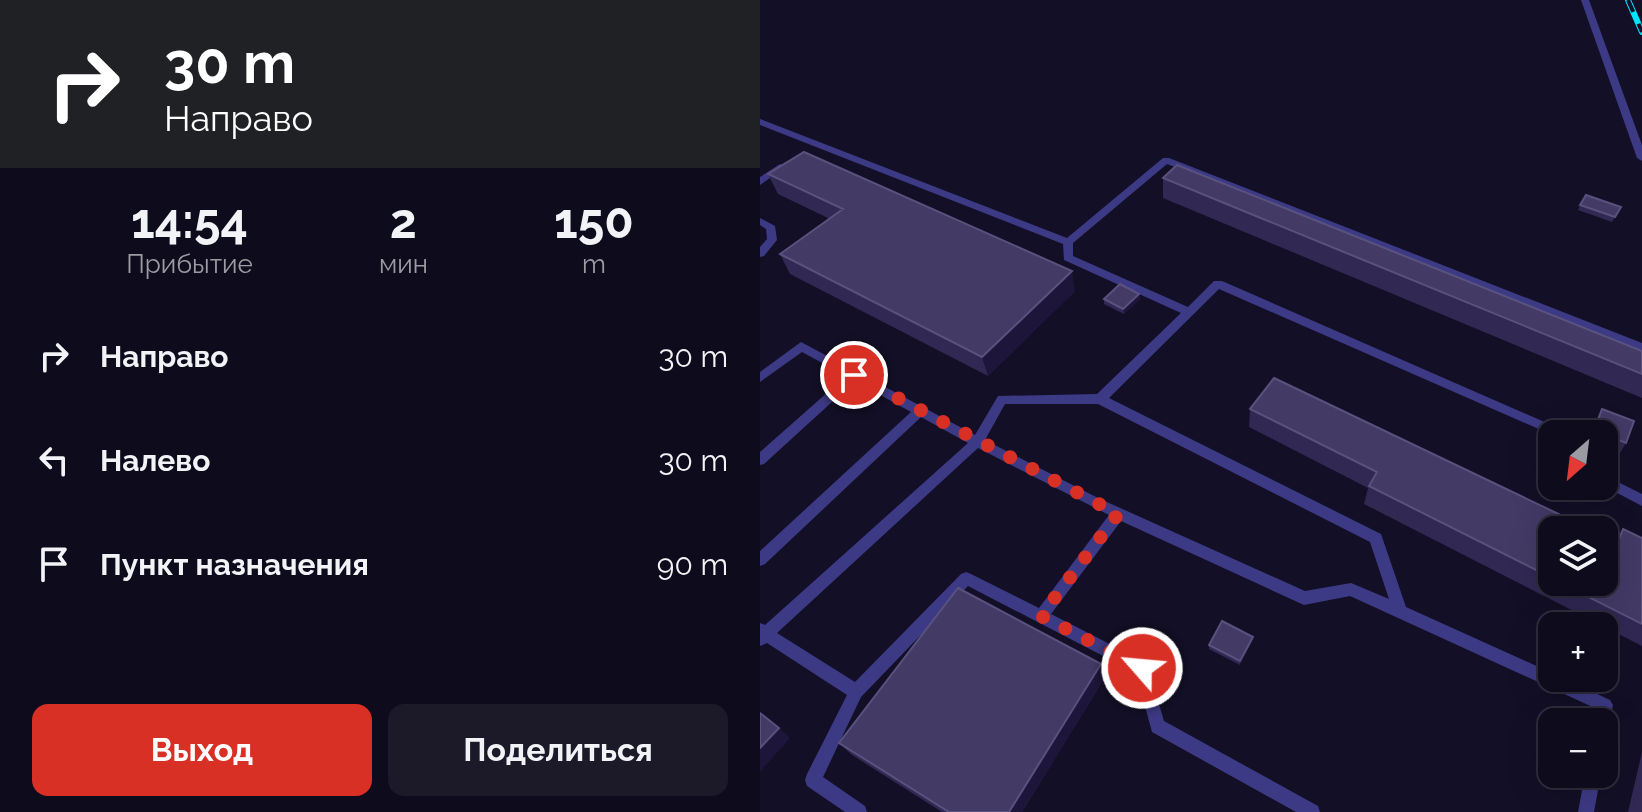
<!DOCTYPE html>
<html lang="ru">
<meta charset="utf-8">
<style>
:root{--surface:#0e0b1c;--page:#1c1929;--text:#f1f3f6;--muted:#9b9ba3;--line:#2e2b3b;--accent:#d93025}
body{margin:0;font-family:Raleway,sans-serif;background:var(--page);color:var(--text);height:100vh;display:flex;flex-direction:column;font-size:30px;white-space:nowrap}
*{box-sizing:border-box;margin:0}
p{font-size:26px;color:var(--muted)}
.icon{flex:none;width:44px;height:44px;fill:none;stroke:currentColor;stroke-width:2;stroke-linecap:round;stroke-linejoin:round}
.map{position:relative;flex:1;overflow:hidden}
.side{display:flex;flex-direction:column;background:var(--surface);width:760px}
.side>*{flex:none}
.hud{background:#202124;color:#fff;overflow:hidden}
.needle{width:52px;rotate:208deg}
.tools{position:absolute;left:778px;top:420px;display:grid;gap:16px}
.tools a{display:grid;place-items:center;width:80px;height:80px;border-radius:16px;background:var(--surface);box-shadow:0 8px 32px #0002,0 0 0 2px var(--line);font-size:40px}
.pin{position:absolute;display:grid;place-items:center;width:68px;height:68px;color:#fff;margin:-34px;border:4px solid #fff;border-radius:50%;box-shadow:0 2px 8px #0007}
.me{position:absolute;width:88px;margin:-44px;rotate:297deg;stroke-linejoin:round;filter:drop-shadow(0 0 6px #0008)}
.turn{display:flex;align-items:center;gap:28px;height:168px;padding:0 32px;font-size:36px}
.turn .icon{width:104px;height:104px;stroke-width:2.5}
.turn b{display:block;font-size:56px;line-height:68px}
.eta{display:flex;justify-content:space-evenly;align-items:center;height:136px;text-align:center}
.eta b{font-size:48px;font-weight:700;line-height:56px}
.action{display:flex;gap:16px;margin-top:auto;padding:16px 32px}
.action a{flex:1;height:92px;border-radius:16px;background:var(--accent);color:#fff;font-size:32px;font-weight:700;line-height:92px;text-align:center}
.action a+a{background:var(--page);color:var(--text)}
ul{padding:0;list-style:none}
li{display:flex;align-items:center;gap:24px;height:104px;padding:0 32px}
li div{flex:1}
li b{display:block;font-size:30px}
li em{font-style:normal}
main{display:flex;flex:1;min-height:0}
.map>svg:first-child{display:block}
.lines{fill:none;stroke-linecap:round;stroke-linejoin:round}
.service{fill:#3d3a85;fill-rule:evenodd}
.rail-casing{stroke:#00e5ff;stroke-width:6}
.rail{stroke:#130f26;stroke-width:4;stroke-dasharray:13;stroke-linecap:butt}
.wall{fill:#312854}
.shaded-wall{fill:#1d163a}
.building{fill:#433a66;stroke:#5a527e;stroke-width:2}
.route{stroke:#d93025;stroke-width:14;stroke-dasharray:0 25.2}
</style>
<main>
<section class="side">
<div class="hud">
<div class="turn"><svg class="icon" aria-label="right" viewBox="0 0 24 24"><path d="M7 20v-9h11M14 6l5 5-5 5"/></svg><div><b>30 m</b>Направо</div></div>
</div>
<div class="eta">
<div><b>14:54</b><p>Прибытие</p></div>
<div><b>2</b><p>мин</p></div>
<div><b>150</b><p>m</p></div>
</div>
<ul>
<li><svg class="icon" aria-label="right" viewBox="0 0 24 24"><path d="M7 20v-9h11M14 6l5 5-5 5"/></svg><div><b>Направо</b></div><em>30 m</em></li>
<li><svg class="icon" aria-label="left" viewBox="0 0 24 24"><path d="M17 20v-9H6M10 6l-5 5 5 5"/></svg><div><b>Налево</b></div><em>30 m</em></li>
<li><svg class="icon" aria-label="arrive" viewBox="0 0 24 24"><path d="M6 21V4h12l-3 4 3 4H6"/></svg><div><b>Пункт назначения</b></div><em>90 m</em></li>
</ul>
<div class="action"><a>Выход</a><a>Поделиться</a></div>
</section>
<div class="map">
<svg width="882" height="812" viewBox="0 0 882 812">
<rect width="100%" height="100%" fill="#130f26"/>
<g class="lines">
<!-- service -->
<path class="service" d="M821 0H829L882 145V161L877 158Z
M0 119 307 238 403 158H409L882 343V351L407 164 313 243V256L428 307 454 281H462L789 424 797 434H792V441L788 439 781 430 459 289 349 398 621 534 646 607 792 673V678H803L850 700 853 705 848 728 844 729V722H834L837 709 590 596 544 605 361 521 291 614 387 663 404 721 558 806 560 812H536L392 732 376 673 208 586 101 697 63 777 105 806 107 812H85L47 786 45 780 47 774 87 695 7 643 0 646V623L5 625 208 443 161 417 5 564 0 566V551L151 412 95 381 4 464 0 465V452L86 376 42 352 0 382V372L41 342 215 435 238 396 337 394 421 313 304 260 303 244 0 125ZM245 404H338L610 542 629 599 591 583 545 591 338 498 225 440ZM218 448 349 515 279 608 211 574 206 572 201 574 95 682 17 633Z
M20 164 23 165V169L0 185V177Z
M0 218 15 226 17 240 4 256 0 257V247L7 239 6 229 0 225Z
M844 475 882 494V506L844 486Z
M825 774H841L834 812H818Z"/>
<!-- rail casing -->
<g class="rail-casing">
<path id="rail" d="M868 0 882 32"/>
</g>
<!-- rail -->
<use href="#rail" class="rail"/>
</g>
<!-- wall -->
<path class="wall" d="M8 174 315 291 228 376 30 274 20 254 70 219 18 194Z
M403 178 882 351V398L403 198Z
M820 205 861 207 852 222 818 210Z
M379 294 380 299 364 314 344 304V299Z
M490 409 792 530V582H844L854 541 863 529 882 538V646L604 504 608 488 489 427Z
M842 409 866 443 860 453 844 446V434H831L837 419Z
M493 637 492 641 480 665 449 649V645Z
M344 679 262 812H182L92 755 79 743Z
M882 752V812H868Z"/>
<!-- shaded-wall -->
<path class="shaded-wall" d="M312 271 315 291 228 376 222 357Z
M379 294 380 299 364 314 363 309Z
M493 637 492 641 480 665V661Z
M341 664 344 679 262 812H249Z
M19 728 30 738 0 772V748Z"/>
<!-- building -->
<path class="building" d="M44 152 312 271 222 357 20 254 83 209 8 174Z
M417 165 882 351V374L403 178Z
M826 195 861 207 855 217 820 205Z
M360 284 379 294 363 309 344 299Z
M514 378 832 530H792V578L609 486 617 472 490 409Z
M842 409 874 421 866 443 834 430Z
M863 529 882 538V624L799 582H844V536L858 542Z
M198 588 341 664 249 812H189L79 743Z
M462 621 493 637 480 661 449 645Z
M0 713 19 728 0 748Z"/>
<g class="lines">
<!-- route -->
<path class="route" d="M94 375 358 514 281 616 382 668"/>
</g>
</svg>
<div class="tools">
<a><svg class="needle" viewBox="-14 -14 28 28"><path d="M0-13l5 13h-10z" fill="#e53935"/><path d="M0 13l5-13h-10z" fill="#9b9ba3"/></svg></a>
<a><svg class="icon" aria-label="layers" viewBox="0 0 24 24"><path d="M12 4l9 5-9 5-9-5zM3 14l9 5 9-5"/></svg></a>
<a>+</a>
<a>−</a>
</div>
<div class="pin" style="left:94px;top:375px;background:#d93025"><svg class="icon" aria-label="arrive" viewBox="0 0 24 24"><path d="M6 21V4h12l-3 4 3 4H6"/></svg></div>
<svg class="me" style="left:382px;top:668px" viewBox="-20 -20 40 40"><circle r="17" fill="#d93025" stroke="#fff" stroke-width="3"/><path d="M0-11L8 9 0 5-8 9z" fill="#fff"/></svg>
</div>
</main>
